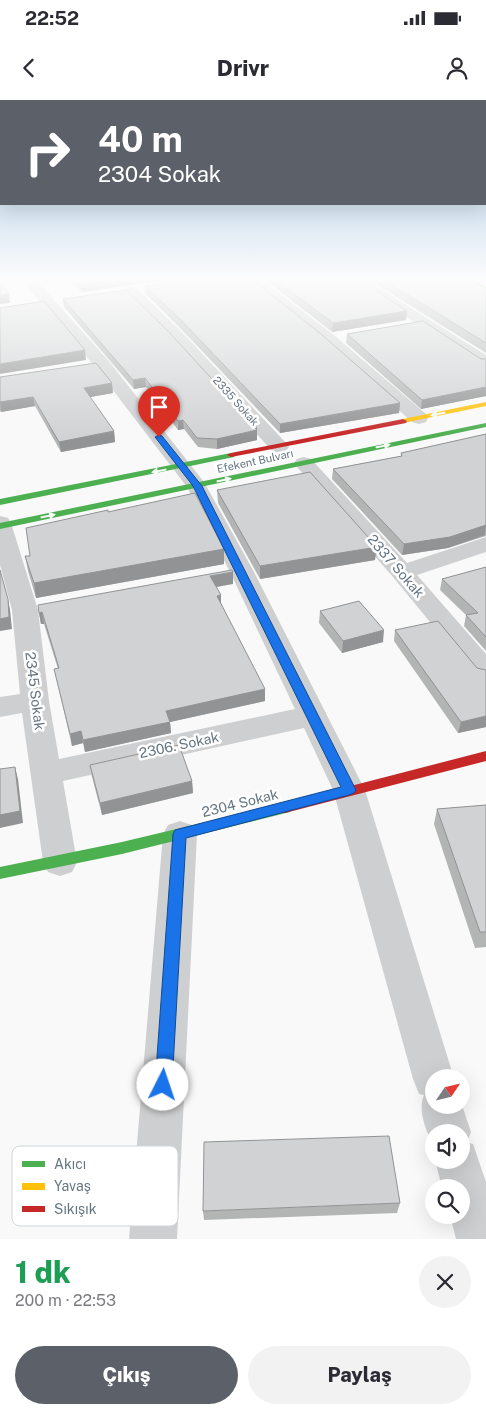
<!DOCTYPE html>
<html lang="tr">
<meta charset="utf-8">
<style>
:root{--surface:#fff;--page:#f2f2f3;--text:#2b2b33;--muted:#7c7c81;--accent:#5c6169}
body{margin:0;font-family:"Public Sans",sans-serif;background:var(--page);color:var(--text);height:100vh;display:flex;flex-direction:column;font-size:19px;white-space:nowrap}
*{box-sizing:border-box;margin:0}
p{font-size:16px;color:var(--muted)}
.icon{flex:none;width:28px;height:28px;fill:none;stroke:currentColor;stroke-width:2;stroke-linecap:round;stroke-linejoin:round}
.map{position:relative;height:1139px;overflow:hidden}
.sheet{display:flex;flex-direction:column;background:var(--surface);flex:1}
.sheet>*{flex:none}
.hud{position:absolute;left:0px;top:0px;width:486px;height:105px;box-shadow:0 5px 20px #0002;background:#5c6169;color:#fff;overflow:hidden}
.needle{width:32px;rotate:55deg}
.fabs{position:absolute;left:425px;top:969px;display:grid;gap:10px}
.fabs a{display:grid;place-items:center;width:45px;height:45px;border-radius:50%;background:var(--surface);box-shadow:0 5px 20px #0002;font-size:25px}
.pin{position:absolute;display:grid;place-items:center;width:42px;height:42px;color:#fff;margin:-51px -21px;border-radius:50% 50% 50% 0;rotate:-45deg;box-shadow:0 0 5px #0007}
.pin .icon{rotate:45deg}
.me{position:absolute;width:55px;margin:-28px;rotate:4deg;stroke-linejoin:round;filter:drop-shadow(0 0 4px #0008)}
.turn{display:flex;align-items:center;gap:18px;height:105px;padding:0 15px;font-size:22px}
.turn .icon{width:65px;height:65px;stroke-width:2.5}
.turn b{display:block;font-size:35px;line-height:42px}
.round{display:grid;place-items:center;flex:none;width:52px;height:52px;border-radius:26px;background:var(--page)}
.summary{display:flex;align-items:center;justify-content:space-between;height:85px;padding:0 15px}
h1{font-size:30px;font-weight:800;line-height:38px;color:#1e9e55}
.cta{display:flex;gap:10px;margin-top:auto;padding:10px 15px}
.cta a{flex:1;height:58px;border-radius:30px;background:var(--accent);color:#fff;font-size:20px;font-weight:800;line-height:58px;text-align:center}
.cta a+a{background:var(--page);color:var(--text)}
.status{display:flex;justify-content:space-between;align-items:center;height:35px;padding:0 25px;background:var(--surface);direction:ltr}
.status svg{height:14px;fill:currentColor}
header{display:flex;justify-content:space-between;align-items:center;height:65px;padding:0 15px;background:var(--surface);font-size:22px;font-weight:800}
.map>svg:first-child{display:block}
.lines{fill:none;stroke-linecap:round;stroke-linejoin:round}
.street{fill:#cecfd0;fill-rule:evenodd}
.fast{fill:#4caf50;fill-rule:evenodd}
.slow{fill:#ffc107;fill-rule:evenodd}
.jam{fill:#c62828;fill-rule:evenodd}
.wall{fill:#b3b5b5}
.shaded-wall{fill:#929394}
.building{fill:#d0d2d3;stroke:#929394}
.oneway{fill:#f6fbf6}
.route{fill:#1a73e8;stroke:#114b97}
.labels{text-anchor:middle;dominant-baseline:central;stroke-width:5;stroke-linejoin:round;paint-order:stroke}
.far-street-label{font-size:11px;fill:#657683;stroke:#fff}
.street-label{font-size:14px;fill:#657683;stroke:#fff}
.key{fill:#fff;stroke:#d1d6da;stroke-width:1}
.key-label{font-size:14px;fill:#657683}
</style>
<div class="status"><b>22:52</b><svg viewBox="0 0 49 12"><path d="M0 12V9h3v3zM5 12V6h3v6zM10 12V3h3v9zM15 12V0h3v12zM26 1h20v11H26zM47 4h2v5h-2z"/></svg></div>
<header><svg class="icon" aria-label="back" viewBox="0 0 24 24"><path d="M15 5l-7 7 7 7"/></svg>Drivr<svg class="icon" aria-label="person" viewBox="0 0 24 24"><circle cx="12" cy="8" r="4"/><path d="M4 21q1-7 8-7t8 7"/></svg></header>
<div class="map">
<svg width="486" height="1139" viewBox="0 0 486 1139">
<rect width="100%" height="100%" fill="#f9f9f9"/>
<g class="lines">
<!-- street -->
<path class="street" d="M21 179H35L108 260 204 382 253 470 365 690 454 978H434V1005H461V1003L462 1005 471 1032 467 1042 473 1044 486 1082V1139H456L450 1115H461V1088H442L435 1060H461V1032H434V1047C427 1032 417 1012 424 995L419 994 413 979 333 690 304 628 63 681 77 762 72 772 60 776 48 772 43 762 22 613 0 617V597L20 594 12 510 0 465V416L8 418 11 423 38 510 49 601 59 659 295 609 229 470 187 387 96 268Z
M245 179H261L335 236 426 314 428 318 426 322 419 324 412 322 323 242Z
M349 179H365L486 255V267L480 266Z
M130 186 135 187 181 231 286 343 289 347 286 351 279 353 272 351 169 237 125 193 123 190 125 187Z
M304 357 311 359 407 463 486 437V452L417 475 486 554V581L476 578 393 477 297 367 294 363 297 359Z
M180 721 192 725 197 734 177 1139H129L163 734 168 725Z"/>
<!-- fast -->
<path class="fast" d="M464 179H471L486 187V191Z
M486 323V327L0 429V423Z
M231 353 235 355 234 357 0 405V399Z
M285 703 290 704 292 708 290 712 122 754 0 779V767L122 742Z"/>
<!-- slow -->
<path class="slow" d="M486 302V306L403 323 399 321 403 319Z"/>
<!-- jam -->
<path class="jam" d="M403 319 407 321 406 323 231 357 227 355 231 353Z
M486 651V661L285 713 280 712 278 708 280 704 285 703Z"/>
</g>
<!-- wall -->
<path class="wall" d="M68 179H169L82 192Z
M264 179H359L406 220 332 232Z
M368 179H467L486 189V253Z
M145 186 400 303 399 313 280 333 182 230 146 194Z
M63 199 257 328V340L217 349 198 347 184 329 178 330 146 287 134 289 64 207Z
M347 234 486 259V296L421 309 346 243Z
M0 277 113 293 90 297 114 331 115 342 61 352 35 306 1 312 0 311Z
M486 334V436L448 448 402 455 332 379 333 369 401 356V353Z
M217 390 375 460 260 479 218 403Z
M108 412 224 449V464L36 498 28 471 25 456H30Z
M486 467V551L464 526 466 515 440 490 442 479Z
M233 484 216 487 221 503 265 601 170 622 171 633 85 652 83 643 72 646 57 581 54 569H58L44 524H41L39 513Z
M320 511 383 542 342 553 319 523Z
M395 530 477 568 486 570V627L458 633 394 541Z
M90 665 192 681 193 693 102 715 92 677Z
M486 705V847L475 848 434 724 437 709Z
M400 1103 397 1113 204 1120 203 1111Z"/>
<!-- shaded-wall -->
<path class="shaded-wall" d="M114 179H169L82 192 81 184Z
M9 194 10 203 0 204V196Z
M407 211 406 220 332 232 333 223Z
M85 250 86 260 0 274V264Z
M145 278 146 287 134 289 133 280Z
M112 283 113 293 85 298 84 288Z
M486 287V296L421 309 422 300Z
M33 297 35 306 1 312 0 302Z
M400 303 399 313 280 333V324Z
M183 320 184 329 178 330V321Z
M257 328V340L217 349V339Z
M114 331 115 342 61 352 59 342Z
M486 425 485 435 448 448 402 455 404 444Z
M377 447 375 460 260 479V466Z
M224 449V464L36 498 34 483Z
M233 472V484L210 488V476Z
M221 495V506L217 496Z
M8 499 10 510 12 529 0 531V519Z
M42 512 44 524H41L39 513Z
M384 530 383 542 342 553 343 541Z
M265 589V601L170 622 171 633 85 652 83 640 166 611Z
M486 616V627L458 633 461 622Z
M81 631 83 643 72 646 70 634Z
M15 667 18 679 23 723 0 728V715Z
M192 681 193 693 102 715 100 703Z"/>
<!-- building -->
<path class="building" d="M76 179H114L81 184Z
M192 179H252L322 235 400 303 280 324 182 221 145 186Z
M274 179H359L407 211 333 223Z
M382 179H467L486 189V243Z
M0 182 9 194 0 196Z
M126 190 167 230 257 328H255L257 330 217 339 197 338 183 320 178 321 145 278 133 280 63 199Z
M44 201 85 250 0 264V208Z
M423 221 481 259H486V287L422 300 347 234Z
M96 263 112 283 84 288 114 331 59 342 33 297 0 302V277Z
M486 334V425L450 437 404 444 333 369 402 356 401 353Z
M310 372 377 447 260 466 217 390Z
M195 393 224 449 34 483 25 456H30L26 428 108 410V412Z
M486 467V537L466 515 478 513 442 479Z
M0 470 8 499 9 517 0 519Z
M232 470 233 472 210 476 221 495 217 496 265 589 166 611 170 622 83 640 81 631 70 634 54 569 59 568 42 512 39 513 38 505Z
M359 501 384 530 343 541 320 511Z
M438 521 477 568 486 570V616L461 622 395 530Z
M179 645 192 681 100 703 90 665Z
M15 667 20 711 0 715V669Z
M486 705V832H480L437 709Z
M389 1036 400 1103 203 1111 204 1042Z"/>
<!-- one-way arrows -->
<defs><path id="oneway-solid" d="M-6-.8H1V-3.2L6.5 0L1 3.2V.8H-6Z" transform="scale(1.25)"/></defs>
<g class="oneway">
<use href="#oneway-solid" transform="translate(438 314) rotate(168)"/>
<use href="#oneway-solid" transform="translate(383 346) rotate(-12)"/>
<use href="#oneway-solid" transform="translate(159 371) rotate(169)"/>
<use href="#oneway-solid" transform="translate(224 380) rotate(-12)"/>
<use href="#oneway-solid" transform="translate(48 416) rotate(-12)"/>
</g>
<!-- sky -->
<linearGradient id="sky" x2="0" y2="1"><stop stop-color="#9dc2e2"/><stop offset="0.53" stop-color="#fcfcfc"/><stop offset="1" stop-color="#fcfcfc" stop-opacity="0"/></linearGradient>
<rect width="486" height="338" fill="url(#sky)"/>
<!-- route -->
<path class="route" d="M159 335 162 336 202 386 356 690 354 693 349 695 186 738 172 985 169 991 163 993 157 991 155 985 173 734 175 730 341 687 193 386 155 337Z"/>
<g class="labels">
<!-- far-street labels -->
<g class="far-street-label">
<text transform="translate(236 301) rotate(48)">2335 Sokak</text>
<text transform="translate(255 361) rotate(-12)">Efekent Bulvarı</text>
</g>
<!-- street labels -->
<g class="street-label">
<text transform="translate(396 466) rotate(49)">2337 Sokak</text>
<text transform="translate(35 591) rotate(83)">2345 Sokak</text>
<text transform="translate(179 645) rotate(-12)">2306. Sokak</text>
<text transform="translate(240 703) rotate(-14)">2304 Sokak</text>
</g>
</g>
<!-- legend -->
<rect x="12" y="1046" width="166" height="80" rx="8" class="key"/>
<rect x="22" y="1061" width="23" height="6" fill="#4caf50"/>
<rect x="22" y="1083" width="23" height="7" fill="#ffc107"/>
<rect x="22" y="1106" width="23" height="6" fill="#c62828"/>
<g class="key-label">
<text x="54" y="1069">Akıcı</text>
<text x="54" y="1091">Yavaş</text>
<text x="54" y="1114">Sıkışık</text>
</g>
</svg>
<div class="fabs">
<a><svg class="needle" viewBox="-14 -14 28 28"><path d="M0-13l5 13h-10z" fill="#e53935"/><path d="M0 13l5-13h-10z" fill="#7c7c81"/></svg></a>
<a><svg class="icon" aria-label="sound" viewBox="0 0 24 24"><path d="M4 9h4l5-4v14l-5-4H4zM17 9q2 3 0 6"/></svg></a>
<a><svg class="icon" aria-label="search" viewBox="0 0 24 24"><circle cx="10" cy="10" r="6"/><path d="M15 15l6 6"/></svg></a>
</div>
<div class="pin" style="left:159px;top:337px;background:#d93025"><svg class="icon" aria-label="arrive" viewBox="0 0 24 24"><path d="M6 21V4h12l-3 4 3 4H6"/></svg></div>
<svg class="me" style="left:163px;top:985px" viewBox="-20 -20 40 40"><circle r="19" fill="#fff"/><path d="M0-13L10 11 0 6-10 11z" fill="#1a73e8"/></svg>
<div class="hud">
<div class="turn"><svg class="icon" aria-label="right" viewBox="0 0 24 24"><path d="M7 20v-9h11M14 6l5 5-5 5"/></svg><div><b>40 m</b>2304 Sokak</div></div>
</div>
</div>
<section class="sheet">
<div class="summary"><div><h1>1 dk</h1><p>200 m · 22:53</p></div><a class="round"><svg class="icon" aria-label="close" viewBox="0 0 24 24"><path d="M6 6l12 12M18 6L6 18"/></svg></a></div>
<div class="cta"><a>Çıkış</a><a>Paylaş</a></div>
</section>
